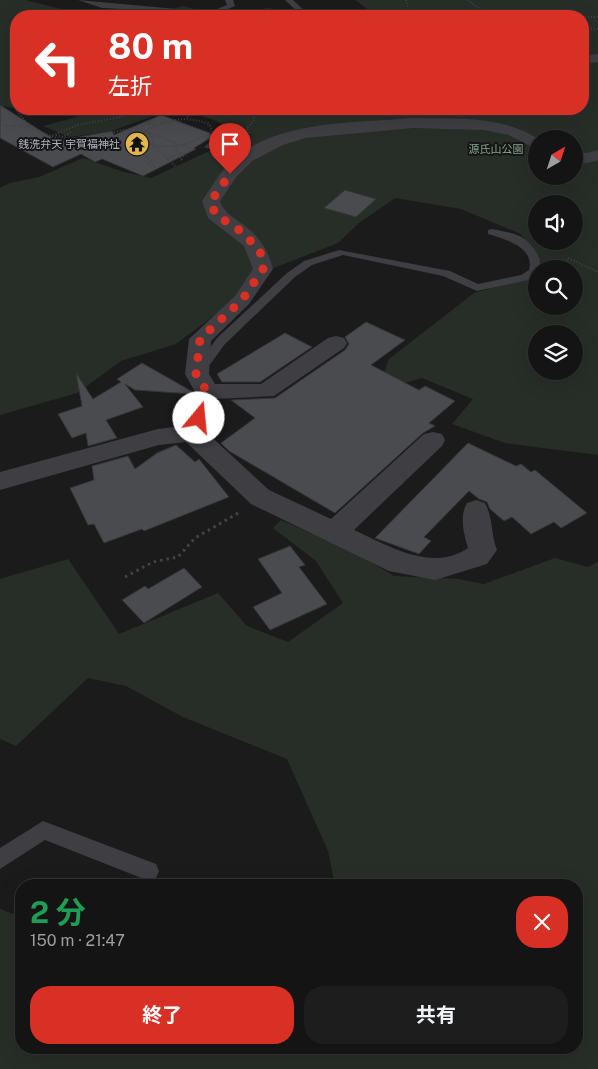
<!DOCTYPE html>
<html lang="ja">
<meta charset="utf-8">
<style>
:root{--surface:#141415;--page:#1d1d1e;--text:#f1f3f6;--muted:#9d9ea0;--line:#333334;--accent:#d93025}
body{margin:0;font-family:"Public Sans","Noto Sans JP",sans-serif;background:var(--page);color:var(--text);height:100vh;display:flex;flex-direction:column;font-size:19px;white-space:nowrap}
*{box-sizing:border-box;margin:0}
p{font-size:16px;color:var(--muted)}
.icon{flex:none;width:28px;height:28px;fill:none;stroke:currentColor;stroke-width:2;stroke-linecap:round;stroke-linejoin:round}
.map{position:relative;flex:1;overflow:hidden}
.details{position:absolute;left:15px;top:879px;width:568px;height:175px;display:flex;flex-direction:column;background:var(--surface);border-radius:20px;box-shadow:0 5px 20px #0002,0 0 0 1px var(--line)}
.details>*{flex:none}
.hud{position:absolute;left:10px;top:10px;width:579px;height:105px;border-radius:20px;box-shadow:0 5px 20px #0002,0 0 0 1px var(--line);background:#d93025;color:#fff;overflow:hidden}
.needle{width:32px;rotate:39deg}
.buttons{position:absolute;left:528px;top:130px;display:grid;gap:10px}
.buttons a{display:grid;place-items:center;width:55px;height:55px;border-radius:50%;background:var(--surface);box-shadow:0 5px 20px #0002,0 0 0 1px var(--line);font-size:25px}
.pin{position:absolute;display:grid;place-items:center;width:42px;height:42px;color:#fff;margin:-51px -21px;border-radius:50% 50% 50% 0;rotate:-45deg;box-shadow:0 0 5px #0007}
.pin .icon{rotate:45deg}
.me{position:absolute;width:55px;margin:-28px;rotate:17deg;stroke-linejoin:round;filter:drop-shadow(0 0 4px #0008)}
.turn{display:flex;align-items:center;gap:18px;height:105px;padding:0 15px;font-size:22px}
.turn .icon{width:65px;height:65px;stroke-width:2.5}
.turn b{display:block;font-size:35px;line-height:42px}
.round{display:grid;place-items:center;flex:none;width:52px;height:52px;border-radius:20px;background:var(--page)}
.overview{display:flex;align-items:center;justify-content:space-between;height:85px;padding:0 15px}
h1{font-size:30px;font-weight:700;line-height:38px;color:#1e9e55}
.action{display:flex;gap:10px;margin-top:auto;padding:10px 15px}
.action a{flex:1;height:58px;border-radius:20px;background:var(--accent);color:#fff;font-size:20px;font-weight:700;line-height:58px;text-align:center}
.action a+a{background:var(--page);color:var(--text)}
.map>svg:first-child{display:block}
.green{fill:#272e28;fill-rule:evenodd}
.water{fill:#353d45}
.building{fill:#4a4b4f;stroke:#353538}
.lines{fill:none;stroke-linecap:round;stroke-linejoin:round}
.path-far1{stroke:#424348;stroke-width:2;stroke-dasharray:1 2;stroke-linecap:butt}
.path{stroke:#424348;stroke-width:3;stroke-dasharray:2.5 4;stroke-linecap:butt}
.lane{fill:#3e3e43;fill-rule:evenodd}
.street{fill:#3e3e43;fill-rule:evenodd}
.route{stroke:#d93025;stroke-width:9;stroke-dasharray:0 16.2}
.labels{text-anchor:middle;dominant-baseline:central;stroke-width:4;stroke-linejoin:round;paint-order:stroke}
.far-poi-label{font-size:11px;fill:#aeb2bb;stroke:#161518;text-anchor:end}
.far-park-label{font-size:11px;fill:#87a48a;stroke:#161518}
</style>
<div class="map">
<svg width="598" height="1069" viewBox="0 0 598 1069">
<rect width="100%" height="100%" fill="#1b1b1c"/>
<!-- green -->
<path class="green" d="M0 0H26L76 13 108 10 159 13 183 6 223 16H16V108L0 106Z
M355 0H598V455L505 443 452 424 473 399 422 378 385 389 383 375 389 359 474 293 536 276V306H574V269H546L521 234 461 209 395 198 359 223 338 243 266 271 220 311 176 344 121 361 77 393 0 415V188L10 183 39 177 83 158 124 172 151 178 244 135 214 120 181 109H582V16H377ZM536 139H574V176H536ZM536 204H574V241H536ZM536 334H574V371H536Z
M266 8 287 10 294 16H248Z
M95 109H173L111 131 70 137 43 126 77 117Z
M281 520 356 553 394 576 458 579 484 584 555 558 588 567 598 562V1069H0V909L21 917V1048H576V885H335L328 851 287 759 183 717 126 686 88 678 16 746 0 739V579L68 559 119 634 218 593 247 626 288 642 343 603 316 561 273 528Z"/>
<!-- water -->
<path class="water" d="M231 130 234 132V136L224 138C218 144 218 153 204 147L217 136Z"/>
<!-- building -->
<path class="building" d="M0 105 57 141 112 131 114 135 161 115 215 135 194 148 196 149 143 176 102 159 95 162 81 154 53 167 0 138Z
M345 190 376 199 356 217 324 208Z
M366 322 405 340 371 365 419 390 425 386 455 401 429 423 435 426 423 433 335 513 229 451 221 443 255 418 231 400 275 398 345 350 349 344 345 337Z
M285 333 312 347 260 382H222L217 374Z
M142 363 193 392 192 394 135 390 125 384 143 407 106 420 117 438 88 446 86 433 72 438 58 414 82 406 76 373 93 399 121 382 117 379Z
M468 443 516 466 521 464 531 472 535 470 587 513 561 528 554 522 531 534 512 517 504 521 490 509 487 502 479 499 469 491 424 537 431 541 419 554 375 538Z
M176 445 195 462 199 459 229 497 144 531 142 529 104 543 94 524 88 525 70 488 94 480 92 466 128 456 135 469 157 453Z
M290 546 305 565 299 567 327 604 270 630 253 607 282 593 258 559Z
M184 568 202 587 144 623 122 600 145 586 148 589Z"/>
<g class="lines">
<!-- path-far1 -->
<path class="path-far1" d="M406 0 410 16
M468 0 481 10 495 16
M582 17H598
M582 28 598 29
M246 109 253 113 254 120 247 128 249 133
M17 111 30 127
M128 115 142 114 152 109
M188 117 184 114 196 113 213 116
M0 125C10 127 23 125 31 128 47 133 57 141 75 140 99 140 122 124 144 131
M137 128 149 123
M150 133 193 150
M209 134 225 140
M56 135 73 140
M50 137 77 125 121 117 141 109
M62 137 71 132
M136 138 155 146 175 166
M108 139 142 153
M109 139 137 129
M100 144 123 140
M154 146 150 133 144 131 156 126 149 123 156 120
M175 146 178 152 186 156
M167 159 180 153
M182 160 180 158 184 156
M155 167 147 163 152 161 142 153 155 146H181L211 133 212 130 209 124C189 117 175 118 156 126
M564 269 568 258 598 272"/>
<!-- path -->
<path class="path" d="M125 577 153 562 178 557 195 538 240 512"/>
<!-- lane -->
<path class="lane" d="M78 0 210 12 227 5 225 0H233L235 6 211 16 181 12 102 8Z
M285 0H293L310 16H302Z
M492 229C501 231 516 233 523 238 532 244 543 258 540 269H536V275L529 280 477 291 443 276 343 255 312 265 295 277 225 344 203 374H195L193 371 217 338 287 273 304 261 339 250 450 271 478 284 521 275 529 270C535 247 505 239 488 234V230Z
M43 821 156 864 159 871 156 878 149 881 45 840 0 869V848Z"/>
<!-- street -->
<path class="street" d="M211 10 222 16H206V11Z
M598 54V62L582 64V56Z
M413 118C458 119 499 115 539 139H536V149L509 135 484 130 413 128 305 138 283 145 252 161 237 176 220 201C225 216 240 220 251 231 263 241 269 254 273 269L249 304 211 341 209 374 215 384H261L328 338 336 336 344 338 347 343 344 348 274 396 216 399 205 431 269 490 331 519 424 434 433 432 442 434 445 440 442 446 354 530C387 545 432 573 468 548 464 535 459 516 467 503L476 500 485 503C493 517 491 535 497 550L487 564 435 580 389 571 251 504 186 442 159 445 0 490V472L158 429 182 426 195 392 185 374 189 339 235 296 253 269 244 246 208 218 202 201C213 185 224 164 241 153 289 120 357 123 413 118Z
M598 150V160L588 163 574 162V152L587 153Z"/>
</g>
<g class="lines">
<!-- route -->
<path class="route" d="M199 418 207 392 196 374 200 339 242 300 263 269 260 251 242 232 215 214 211 201 230 174"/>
</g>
<!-- icons -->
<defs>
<g id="temple-disc" transform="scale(1.25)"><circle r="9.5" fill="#e2b64d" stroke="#161518"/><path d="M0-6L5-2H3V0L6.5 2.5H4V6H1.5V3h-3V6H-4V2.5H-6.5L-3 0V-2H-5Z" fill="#111"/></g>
</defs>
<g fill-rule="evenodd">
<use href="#temple-disc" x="137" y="144"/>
</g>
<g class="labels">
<!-- far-poi labels -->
<g class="far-poi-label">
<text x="120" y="144">銭洗弁天 宇賀福神社</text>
</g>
<!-- far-park labels -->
<g class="far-park-label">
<text x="496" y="149">源氏山公園</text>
</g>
</g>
</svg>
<div class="buttons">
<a><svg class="needle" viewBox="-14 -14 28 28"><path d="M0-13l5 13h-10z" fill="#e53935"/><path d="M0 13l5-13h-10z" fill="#9d9ea0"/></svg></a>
<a><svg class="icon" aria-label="sound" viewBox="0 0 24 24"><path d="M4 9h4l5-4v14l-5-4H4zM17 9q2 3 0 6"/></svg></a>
<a><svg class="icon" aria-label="search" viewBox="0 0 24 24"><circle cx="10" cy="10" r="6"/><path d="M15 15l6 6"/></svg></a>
<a><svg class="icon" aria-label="layers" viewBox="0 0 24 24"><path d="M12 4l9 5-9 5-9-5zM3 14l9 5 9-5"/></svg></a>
</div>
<div class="pin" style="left:230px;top:174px;background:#d93025"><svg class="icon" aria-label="arrive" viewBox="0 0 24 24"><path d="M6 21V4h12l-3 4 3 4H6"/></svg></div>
<svg class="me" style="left:199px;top:418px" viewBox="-20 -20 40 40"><circle r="19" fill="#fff"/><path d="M0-13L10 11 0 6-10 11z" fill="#d93025"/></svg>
<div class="hud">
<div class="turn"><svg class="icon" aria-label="left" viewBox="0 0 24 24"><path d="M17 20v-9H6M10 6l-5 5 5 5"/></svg><div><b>80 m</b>左折</div></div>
</div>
<section class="details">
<div class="overview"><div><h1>2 分</h1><p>150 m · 21:47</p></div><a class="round" style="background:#d93025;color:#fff"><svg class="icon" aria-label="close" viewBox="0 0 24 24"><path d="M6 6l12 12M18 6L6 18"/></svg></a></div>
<div class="action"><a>終了</a><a>共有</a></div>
</section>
</div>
